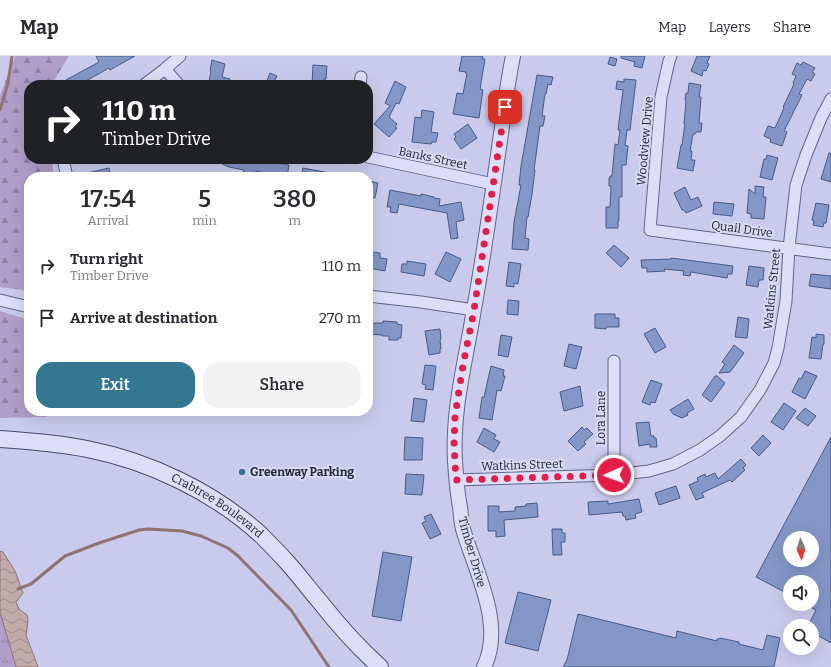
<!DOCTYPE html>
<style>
:root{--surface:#fff;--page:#f2f2f3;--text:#2b2b33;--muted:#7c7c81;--line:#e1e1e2;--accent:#347792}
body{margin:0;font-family:Bitter,serif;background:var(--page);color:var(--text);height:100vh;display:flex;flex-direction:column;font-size:15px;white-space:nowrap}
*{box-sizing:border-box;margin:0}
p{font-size:13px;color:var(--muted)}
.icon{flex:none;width:22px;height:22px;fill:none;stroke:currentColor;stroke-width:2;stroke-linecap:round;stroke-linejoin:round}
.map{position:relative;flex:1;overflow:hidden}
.side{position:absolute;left:24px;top:116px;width:349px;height:244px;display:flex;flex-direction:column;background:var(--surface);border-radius:16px;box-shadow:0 4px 16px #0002}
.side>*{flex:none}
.hud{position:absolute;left:24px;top:24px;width:349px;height:84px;border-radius:16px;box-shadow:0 4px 16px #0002;background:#202124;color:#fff;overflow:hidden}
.needle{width:26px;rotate:177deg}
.fabs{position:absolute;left:783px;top:475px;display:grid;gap:8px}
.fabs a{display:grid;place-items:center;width:36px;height:36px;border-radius:50%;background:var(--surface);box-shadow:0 4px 16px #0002;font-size:20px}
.pin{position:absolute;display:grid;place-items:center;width:34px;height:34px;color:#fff;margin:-17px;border-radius:8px;box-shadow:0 2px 6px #0006}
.me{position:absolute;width:44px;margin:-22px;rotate:268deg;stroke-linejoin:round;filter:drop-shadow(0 0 3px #0008)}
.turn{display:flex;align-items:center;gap:14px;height:84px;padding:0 12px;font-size:18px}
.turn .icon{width:52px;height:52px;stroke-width:2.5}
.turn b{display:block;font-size:28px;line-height:34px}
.eta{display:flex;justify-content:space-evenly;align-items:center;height:68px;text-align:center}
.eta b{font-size:24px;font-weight:600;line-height:28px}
.button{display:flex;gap:8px;margin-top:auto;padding:8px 12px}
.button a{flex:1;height:46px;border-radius:16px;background:var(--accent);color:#fff;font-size:16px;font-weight:600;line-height:46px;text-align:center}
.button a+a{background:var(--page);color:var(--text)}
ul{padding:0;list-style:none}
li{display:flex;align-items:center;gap:12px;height:52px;padding:0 12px}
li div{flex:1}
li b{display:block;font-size:15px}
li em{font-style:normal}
header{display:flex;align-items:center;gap:24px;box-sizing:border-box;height:56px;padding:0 20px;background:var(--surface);border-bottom:1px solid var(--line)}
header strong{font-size:19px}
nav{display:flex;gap:22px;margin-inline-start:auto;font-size:14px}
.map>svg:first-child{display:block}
.forest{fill:url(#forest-firs)}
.park{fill:url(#park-tufts)}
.water{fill:url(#water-waves);stroke:#8f7371}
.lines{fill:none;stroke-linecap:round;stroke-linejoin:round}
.stream{stroke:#8f7371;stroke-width:3}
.building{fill:#8396c7;stroke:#475a85;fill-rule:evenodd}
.minor-casing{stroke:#606687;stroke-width:13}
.tertiary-casing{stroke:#606687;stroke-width:16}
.secondary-casing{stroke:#434a69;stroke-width:18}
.minor{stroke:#ddddf7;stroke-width:11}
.tertiary{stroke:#ddddf7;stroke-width:14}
.secondary{stroke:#ddddf7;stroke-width:16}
.route{stroke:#e11d48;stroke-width:7;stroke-dasharray:0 12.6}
.poi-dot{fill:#347792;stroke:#d9d9f4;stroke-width:1.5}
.labels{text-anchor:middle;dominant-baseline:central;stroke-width:4;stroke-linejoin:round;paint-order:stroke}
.street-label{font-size:12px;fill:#222739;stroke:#d9d9f4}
.poi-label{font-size:12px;font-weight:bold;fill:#222739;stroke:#d9d9f4;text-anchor:start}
</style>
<header>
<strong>Map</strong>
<nav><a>Map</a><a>Layers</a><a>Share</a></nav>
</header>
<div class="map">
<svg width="831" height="611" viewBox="0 0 831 611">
<defs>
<pattern id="forest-firs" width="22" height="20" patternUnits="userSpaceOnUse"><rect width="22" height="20" fill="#b09ec9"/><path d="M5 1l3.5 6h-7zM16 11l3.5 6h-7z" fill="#8f81a4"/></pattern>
<pattern id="park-tufts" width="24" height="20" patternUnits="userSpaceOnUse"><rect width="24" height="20" fill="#b09ec9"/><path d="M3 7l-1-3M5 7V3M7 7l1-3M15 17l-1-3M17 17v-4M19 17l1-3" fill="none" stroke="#8f81a4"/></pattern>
<pattern id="water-waves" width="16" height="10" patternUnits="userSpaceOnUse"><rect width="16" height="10" fill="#c1aaaa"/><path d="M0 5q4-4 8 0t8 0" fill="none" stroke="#9c8a8b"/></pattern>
</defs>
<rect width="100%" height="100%" fill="#cacaec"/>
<!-- forest -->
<path class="forest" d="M15 0H69L51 29H29V103H52L54 121H29V235L0 231V39Z
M0 255 29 264V355H47V361L0 362Z"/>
<!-- park -->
<path class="park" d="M0 536 33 611H0Z"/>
<!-- water -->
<path class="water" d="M0 495 3 496 15 515 23 537 16 546 19 553 27 559 28 565 26 579 38 611H16L0 556Z"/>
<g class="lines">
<!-- stream -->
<path class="stream" d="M0 54 8 27 12 0
M18 533 31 528 65 500 99 487 139 474 148 473 182 475 201 480 228 492 238 500 291 554 329 611"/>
</g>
<!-- building -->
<path class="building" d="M96 0H135L110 14 109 12 79 29H69L66 24 99 6Z
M462 0H483L482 3H485L480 33 483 34 479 62 453 58 457 37 463 38 467 17H465L466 16 459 15Z
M621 0H645L642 12 634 10 635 6 621 2Z
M697 0H710L707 7 709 8 706 15 703 14 702 20 691 15Z
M610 1 617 3 615 10 608 8Z
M212 4 225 8 222 21 230 23 228 29H212V27L209 26 211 15H210Z
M803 6 815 12 812 16 815 18 811 25 807 23 799 38 802 39 784 75 787 76 782 90 770 86 771 83 764 80 768 70 775 72 784 52 783 51 794 28 793 27 796 20 792 18 797 7 801 9Z
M313 9 327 10 326 23H324V29H312Z
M270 17 277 20 273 28 267 25Z
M537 19 553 21 551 29 548 28 546 38H545L542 60H545L543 70H540L534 114H535L532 138 528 161H527L525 182 529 183 528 194 512 193 514 166 521 129H519L521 110Z
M624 23 636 24 630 74H627L625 89 628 90 626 109H622V141H619V165H618V172H606V151H610L611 130H609V122H610V120H612L615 88 618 89 620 74H618L623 34 616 33 617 25 624 26Z
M395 25 406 31 399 48 396 47 389 61 397 68 395 71 397 72 389 81 374 68 390 50 385 47Z
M689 27 701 29 699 41H701L699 67H702L701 76H696L695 78H693L690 95H692L691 104H695L693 115 677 112 681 89H682L685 68H684L686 45 685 44 686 37H688Z
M422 54 434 56 431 76 438 77 436 86H432L431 88 412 86 415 61 421 62Z
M468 68 477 82 461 93 454 83 456 81 454 78Z
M829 97H831V126L821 123Z
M767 99 778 102 772 124 760 121 764 103H766Z
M211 103H253V104L271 107V106L289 109 287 121H279V120L256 115V117L253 116 252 121H246L242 120 244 114 229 111Z
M109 112 111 121H83V118Z
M303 112 330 117 329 121H301Z
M369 125 378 127 375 142 368 141V130Z
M755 130 764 131 763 141H766L764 163 751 162V158L747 157 749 133 755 138Z
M685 131 691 144 698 141 702 150 686 157 684 154H682L674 137Z
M390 134 421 140V138L434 141V142L440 143 439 150 461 146 464 164 456 166 458 182 451 183 447 157 399 148 397 157 390 156 391 151H387Z
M714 146 734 148 732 160 713 158Z
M816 147 829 149 826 167H824L823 171 813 169 814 165 812 164Z
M614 189 629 202 621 211 606 197Z
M372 196 380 197V202L387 203 385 215 368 212V199L371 200Z
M446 196 461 203 450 226 435 218Z
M671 202 733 210 732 218H728L727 222 691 216 690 220 683 219 684 215 664 213 665 215 647 216V212H642L641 204 671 203Z
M407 205 426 208 424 220 401 216 402 208H407Z
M509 206 521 208 518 228 514 227V231L506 230Z
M749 210 764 212 763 224H759L758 231 746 229Z
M811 218 831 220V233L809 230Z
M508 244 519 245 518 259 507 258Z
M595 258H615V262H619V271H606V273L595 272Z
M738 261 749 263 747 282 735 281Z
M383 265 397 266V268L402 269 401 282H398V284H389V280H382V279L368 278V267H383Z
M655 272 666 291 655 297 644 278Z
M440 273 441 283 440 284 441 293H440V297L429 299 425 275Z
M816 278 824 279V288H823L821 303 809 302 812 281 816 282Z
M501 279 512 281 508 301 498 299Z
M569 288 582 291 576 313 564 310Z
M734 289 744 297 730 316 719 317 725 308 722 306Z
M425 309 436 310 433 334 425 333 426 329 422 328Z
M491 310 504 314 503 320H505L501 335 497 334 492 364 479 362 482 341H484Z
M805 315 817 320 805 343 792 336 799 322 801 323Z
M715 320H717L725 327 711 346 702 339Z
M651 324 662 328 655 347 651 346 650 349 642 346Z
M580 330 583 350 564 355 560 336Z
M414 342 427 344 424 366 411 365Z
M688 343 694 353 687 357 688 359 682 362 673 358 670 354Z
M784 347 796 355 783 374 771 366Z
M805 352 816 360 808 370 796 362Z
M649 366 651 380H654V382H656L657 391H650V388L639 390 636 367Z
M582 371 584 374 587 372 593 378 584 386 586 388 578 395 568 385Z
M484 372 496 379 494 383 500 386 494 396 477 386Z
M763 379 771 387 759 400 751 392Z
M405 381 423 382 422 404H404Z
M831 381V587L812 576V570H808L816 554 812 552V526H790V539L756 521ZM790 482H812V504H790Z
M741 403 746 409 743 412 745 414 732 426 730 424 702 437 704 441 696 444 689 429 698 425 697 422 705 418 706 421 715 417 718 423Z
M406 418 424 419 422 439 405 438Z
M676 430 680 442 659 449 655 437Z
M639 443 642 456 635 458 636 462 626 464 625 460H623L622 456 589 459 588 446 608 445V448Z
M537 447 538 461 504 464 505 480 496 481V475H488V450H499V456L515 455V451L526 450V448Z
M431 458 441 478 430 483 422 467 426 465 424 461Z
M552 473H562V477H565V486H561L562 499H553Z
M383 496 412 501 401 565 372 560Z
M518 536 551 544 538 595 505 587Z
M578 558 676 582 677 575 717 585V583H719L720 582 739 586V588L763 594 767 579 780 582 774 611H563L567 604Z"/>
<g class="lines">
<!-- minor casing -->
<g class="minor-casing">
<path id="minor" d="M671 0 669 5 661 41 650 174 831 198
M165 13 179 29
M144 29 165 13 180 0
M360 29 361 21
M368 101 493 128
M63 103 67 121
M368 240 421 246 474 254
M0 244 29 251
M614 419V305
M456 424 614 419 649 415 673 408 700 394 720 380 741 361 760 334 774 307 778 292 786 245 789 192 796 129 806 99 821 62 831 43"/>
</g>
<!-- tertiary casing -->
<g class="tertiary-casing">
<path id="tertiary" d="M484 611C505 568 475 515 463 473 461 466 461 458 460 451 457 436 456 420 455 405 452 353 466 304 474 253 485 193 493 132 502 71 505 47 508 24 513 0"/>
</g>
<!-- secondary casing -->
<g class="secondary-casing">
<g id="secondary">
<path id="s1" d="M0 383C29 385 58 387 87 393 149 405 214 436 261 479 269 487 278 496 286 505 298 518 309 533 321 547 339 570 358 591 380 611"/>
</g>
</g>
<!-- minor -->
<use href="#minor" class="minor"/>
<!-- tertiary -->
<use href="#tertiary" class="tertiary"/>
<!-- secondary -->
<use href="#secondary" class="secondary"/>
</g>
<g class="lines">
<!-- route -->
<path class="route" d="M505 51 474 254 463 309 455 360 454 389 456 424 614 419"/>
</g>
<!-- markers -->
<circle class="poi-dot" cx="242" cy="416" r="4"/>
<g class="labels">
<!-- street labels -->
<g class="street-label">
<text transform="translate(645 85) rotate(-85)">Woodview Drive</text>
<text transform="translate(433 102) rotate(12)">Banks Street</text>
<text transform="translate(742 173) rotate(8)">Quail Drive</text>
<text transform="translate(772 233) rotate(-84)">Watkins Street</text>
<text transform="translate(601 362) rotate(-90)">Lora Lane</text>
<text transform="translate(522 409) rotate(-2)">Watkins Street</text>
<text stroke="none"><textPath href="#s1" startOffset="231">Crabtree Boulevard</textPath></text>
<text transform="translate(472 496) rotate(74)">Timber Drive</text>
</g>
<!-- poi labels -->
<g class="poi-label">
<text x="250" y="416">Greenway Parking</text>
</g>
</g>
</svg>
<div class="fabs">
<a><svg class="needle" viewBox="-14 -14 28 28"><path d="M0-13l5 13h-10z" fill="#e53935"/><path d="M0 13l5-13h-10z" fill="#7c7c81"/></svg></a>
<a><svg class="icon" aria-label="sound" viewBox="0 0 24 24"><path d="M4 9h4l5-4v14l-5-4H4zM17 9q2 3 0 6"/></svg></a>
<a><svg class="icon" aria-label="search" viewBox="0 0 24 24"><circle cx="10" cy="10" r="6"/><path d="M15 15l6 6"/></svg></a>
</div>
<div class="pin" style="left:505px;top:51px;background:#d93025"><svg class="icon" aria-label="arrive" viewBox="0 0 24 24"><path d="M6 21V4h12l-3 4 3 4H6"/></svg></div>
<svg class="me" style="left:614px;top:419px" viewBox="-20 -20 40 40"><circle r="17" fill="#e11d48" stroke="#fff" stroke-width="3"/><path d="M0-11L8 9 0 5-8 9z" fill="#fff"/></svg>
<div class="hud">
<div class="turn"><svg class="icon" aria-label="right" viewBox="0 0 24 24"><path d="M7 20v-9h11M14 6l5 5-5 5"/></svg><div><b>110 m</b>Timber Drive</div></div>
</div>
<section class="side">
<div class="eta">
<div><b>17:54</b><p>Arrival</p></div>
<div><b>5</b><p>min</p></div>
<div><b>380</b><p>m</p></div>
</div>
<ul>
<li><svg class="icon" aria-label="right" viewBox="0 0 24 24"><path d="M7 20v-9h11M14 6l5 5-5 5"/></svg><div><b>Turn right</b><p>Timber Drive</p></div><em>110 m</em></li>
<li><svg class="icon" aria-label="arrive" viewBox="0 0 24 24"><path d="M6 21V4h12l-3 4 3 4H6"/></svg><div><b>Arrive at destination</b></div><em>270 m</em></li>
</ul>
<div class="button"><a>Exit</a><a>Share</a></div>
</section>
</div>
